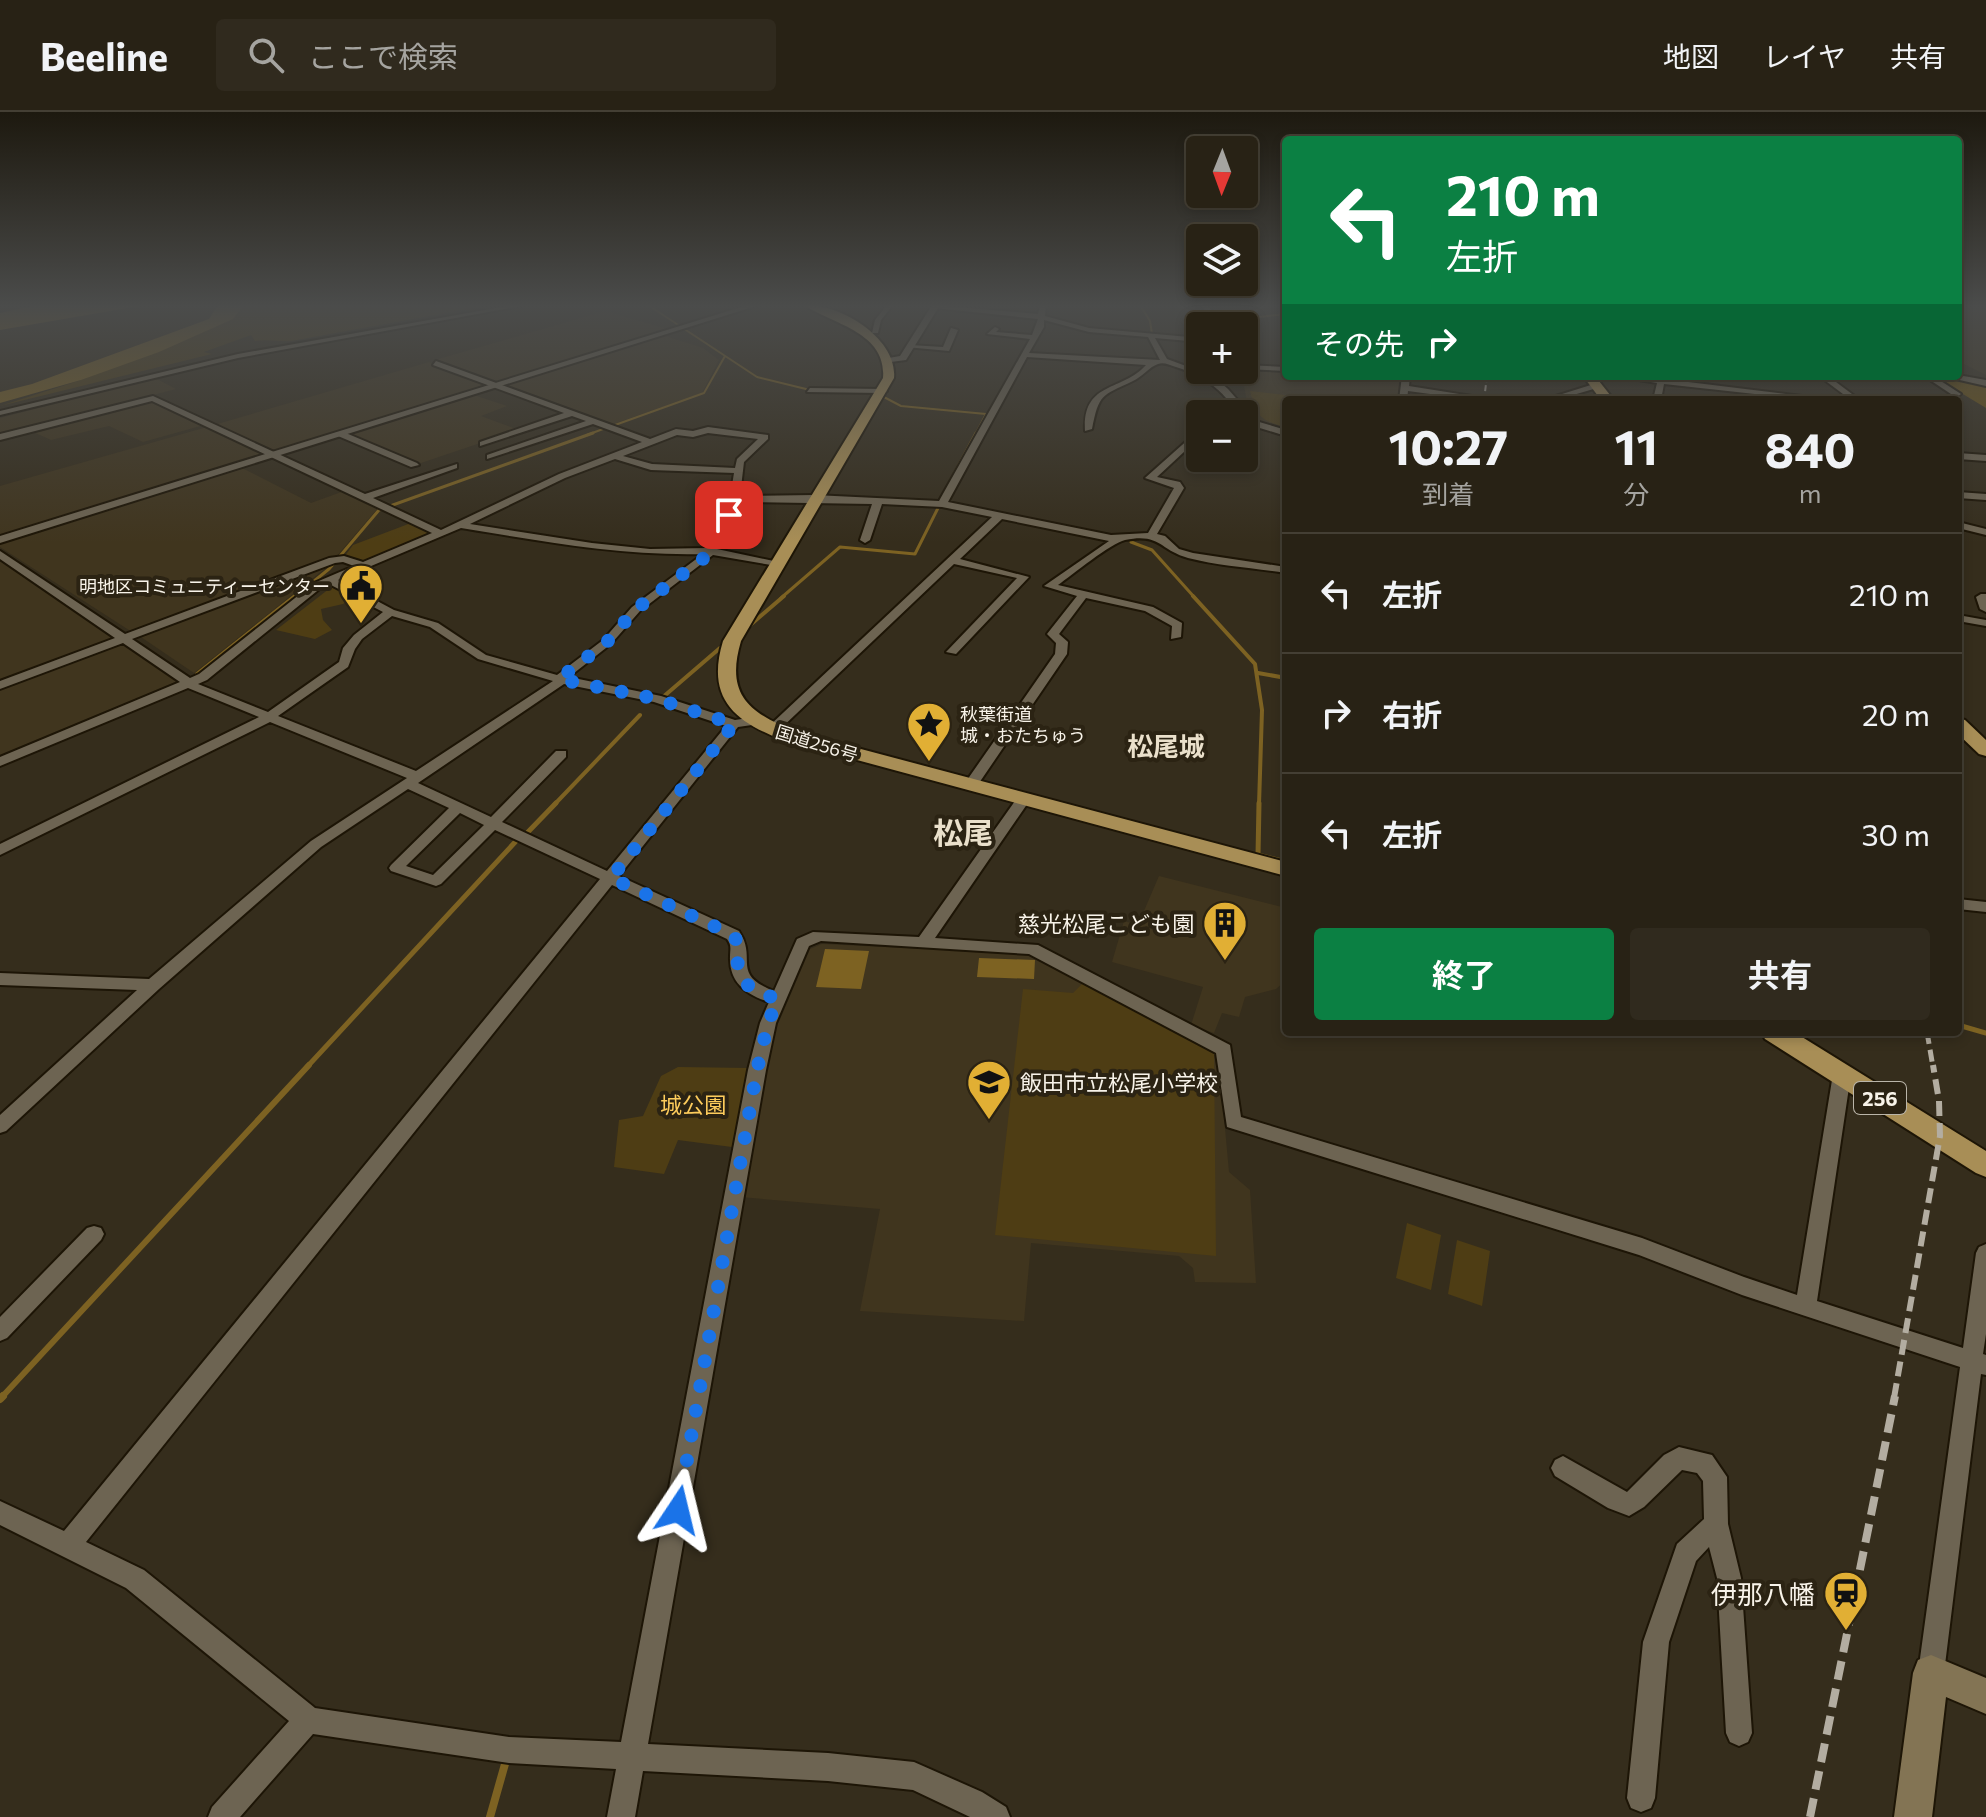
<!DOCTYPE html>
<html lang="ja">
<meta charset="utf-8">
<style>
:root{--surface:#282215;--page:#302a1e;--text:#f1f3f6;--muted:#a5a4a0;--line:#443f34;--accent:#0b8043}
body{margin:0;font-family:Commissioner,"Noto Sans JP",sans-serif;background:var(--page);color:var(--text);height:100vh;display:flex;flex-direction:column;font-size:30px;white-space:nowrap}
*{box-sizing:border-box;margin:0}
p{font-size:26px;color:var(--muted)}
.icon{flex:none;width:44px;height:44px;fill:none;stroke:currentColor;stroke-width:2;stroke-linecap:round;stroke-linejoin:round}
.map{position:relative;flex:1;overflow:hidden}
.side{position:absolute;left:1282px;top:284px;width:680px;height:640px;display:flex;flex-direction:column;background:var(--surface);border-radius:8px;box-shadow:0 4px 12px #0003,0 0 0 2px var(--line)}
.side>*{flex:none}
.top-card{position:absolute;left:1282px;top:24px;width:680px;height:244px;border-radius:8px;box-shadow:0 4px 12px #0003,0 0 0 2px var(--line);background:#0b8043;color:#fff;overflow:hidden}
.needle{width:52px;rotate:181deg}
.tools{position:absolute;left:1186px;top:24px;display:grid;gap:16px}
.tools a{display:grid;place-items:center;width:72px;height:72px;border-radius:8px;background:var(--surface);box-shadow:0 4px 12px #0003,0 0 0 2px var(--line);font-size:40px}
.pin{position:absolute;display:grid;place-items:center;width:68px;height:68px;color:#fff;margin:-34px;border-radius:16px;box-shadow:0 4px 12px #0006}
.me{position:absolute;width:88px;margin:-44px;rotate:10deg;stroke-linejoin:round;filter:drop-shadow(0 0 6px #0008)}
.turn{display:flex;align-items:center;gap:28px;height:168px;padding:0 32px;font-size:36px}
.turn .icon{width:104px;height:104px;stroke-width:2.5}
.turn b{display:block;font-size:56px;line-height:68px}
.then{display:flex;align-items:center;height:76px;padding:0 32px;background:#0003;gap:16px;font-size:30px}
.eta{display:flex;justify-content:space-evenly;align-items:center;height:136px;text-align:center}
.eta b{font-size:48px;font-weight:700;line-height:56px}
.button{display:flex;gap:16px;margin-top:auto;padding:16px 32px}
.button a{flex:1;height:92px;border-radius:8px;background:var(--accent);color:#fff;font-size:32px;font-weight:700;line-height:92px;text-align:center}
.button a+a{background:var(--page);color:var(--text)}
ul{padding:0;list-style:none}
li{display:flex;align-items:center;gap:24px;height:120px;padding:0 32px;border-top:2px solid var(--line)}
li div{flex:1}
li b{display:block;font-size:30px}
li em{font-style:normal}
header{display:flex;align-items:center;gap:48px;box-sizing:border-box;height:112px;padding:0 40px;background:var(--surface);border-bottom:2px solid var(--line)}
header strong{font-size:38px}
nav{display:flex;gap:44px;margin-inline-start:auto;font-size:28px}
.search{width:560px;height:72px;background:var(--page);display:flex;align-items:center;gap:20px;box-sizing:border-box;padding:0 28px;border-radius:8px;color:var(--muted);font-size:30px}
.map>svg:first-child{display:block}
.built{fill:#40351e}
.green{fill:#4e3d14}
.forest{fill:#6f5410}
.water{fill:#7d6222}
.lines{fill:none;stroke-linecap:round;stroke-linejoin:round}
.stream-far5{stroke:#7d6222;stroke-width:2}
.stream-far4{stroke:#7d6222;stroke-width:3}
.stream-far3{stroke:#7d6222;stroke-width:4}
.stream-far2{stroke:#7d6222;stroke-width:5}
.stream-far1{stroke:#7d6222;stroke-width:6}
.stream{stroke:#7d6222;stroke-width:8}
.minor-casing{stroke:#1d1506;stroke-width:4}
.tertiary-casing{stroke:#1d1506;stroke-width:4}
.secondary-casing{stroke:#1d1506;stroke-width:4}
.trunk-casing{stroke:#1d1506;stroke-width:4}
.minor{fill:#6d6452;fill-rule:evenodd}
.tertiary{fill:#6d6452;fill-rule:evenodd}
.secondary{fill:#837454;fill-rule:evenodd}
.trunk{fill:#a88e56;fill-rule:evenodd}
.rail-far3{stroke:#b3ada1;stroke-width:2;stroke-dasharray:6 3;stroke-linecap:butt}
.rail-far2{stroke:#b3ada1;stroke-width:5;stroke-dasharray:12 6;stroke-linecap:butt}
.rail-far1{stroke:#b3ada1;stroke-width:6;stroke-dasharray:15 7;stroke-linecap:butt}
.rail{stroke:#b3ada1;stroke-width:8;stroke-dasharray:19 9;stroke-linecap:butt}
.route{stroke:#1a73e8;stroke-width:14;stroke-dasharray:0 25.2}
.labels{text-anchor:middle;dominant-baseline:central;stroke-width:8;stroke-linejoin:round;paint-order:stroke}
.far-poi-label{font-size:18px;fill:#f8f3e9;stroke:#2b2313;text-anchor:end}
.far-street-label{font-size:18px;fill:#f8f3e9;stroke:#2b2313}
.shield{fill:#2b2313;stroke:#bab5a9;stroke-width:2}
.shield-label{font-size:20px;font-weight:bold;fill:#f8f3e9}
.poi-label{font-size:22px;fill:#f8f3e9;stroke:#2b2313;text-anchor:end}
.park-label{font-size:22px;fill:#fdcc5c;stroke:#2b2313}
.quarter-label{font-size:26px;font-weight:bold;fill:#eae0cb;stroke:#2b2313}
.near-poi-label{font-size:26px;fill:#f8f3e9;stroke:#2b2313;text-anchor:end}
.district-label{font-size:30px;font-weight:bold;fill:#eae0cb;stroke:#2b2313}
</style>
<header>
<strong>Beeline</strong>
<div class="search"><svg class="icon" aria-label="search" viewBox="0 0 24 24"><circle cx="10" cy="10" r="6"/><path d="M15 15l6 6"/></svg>ここで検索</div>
<nav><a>地図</a><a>レイヤ</a><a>共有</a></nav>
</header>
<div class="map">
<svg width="1986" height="1705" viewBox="0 0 1986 1705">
<rect width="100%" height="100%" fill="#352d1c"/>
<!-- built -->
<path class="built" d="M1958 194 1986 197V263L1958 249Z
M605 199 671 218 497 271 435 248Z
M665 224 703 236 719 248 702 281 614 312 506 273Z
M429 250 491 274 276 341 214 313Z
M1245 257 1286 258V264H1402L1397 288H1286V319L1258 310 1249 301 1242 263Z
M155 266 176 277 0 323V306Z
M474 283 507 294 481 304 519 318 421 351 350 322Z
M149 287 204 313 143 330 109 314 51 328 31 319Z
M207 315 268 343 0 426V374Z
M242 356 311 391 344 379 378 396 336 445 132 520 0 435V431Z
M0 447 117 527 0 570Z
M332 451 194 561 141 525Z
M124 531 180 568 0 643V577Z
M1159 764 1286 796V868L1276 877 1245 885 1239 905 1222 901 1214 921 1191 913 1203 875 1112 850 1124 809 1138 813Z
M822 832 1033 842 1218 940 1229 1060 1250 1078 1256 1171 1195 1170 1193 1156 1179 1144 1031 1131 1024 1209 860 1199 880 1097 740 1085 764 958 775 919 810 837Z"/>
<!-- green -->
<path class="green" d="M244 193H490L291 229C278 230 269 227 255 229L251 223 204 240 212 242 0 294 81 268 232 207Z
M1250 279 1327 288H1286V315C1260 308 1257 305 1250 279Z
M411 411 432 421 431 423 360 451 344 445 353 433Z
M334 473 354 484 343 492 321 497 323 508 332 518 315 527 276 518Z
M1084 870 1214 941 1216 1144 995 1123 1023 877 1073 881Z
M678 955 749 956 732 1035 678 1028 664 1062 614 1055 619 1008 643 1004 661 964Z
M1407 1111 1441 1123 1431 1178 1396 1166Z
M1457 1128 1490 1139 1482 1194 1448 1182Z"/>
<!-- forest -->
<path class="forest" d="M1933 264 1986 272V296Z"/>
<!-- water -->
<path class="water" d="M37 193H145L0 218V201Z
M218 193H244L233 207 159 240 81 268 0 291V280L32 272 209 207Z
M825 837 869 839 861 877 816 875Z
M979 846 1035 848 1034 867 977 865Z"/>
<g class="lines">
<!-- stream-far5 -->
<path class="stream-far5" d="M648 193 757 265 806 277
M1140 193 1150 209 1152 222
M1251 206 1286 202
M1195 256 1224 270 1239 292
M880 283 901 294 986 302 975 323
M615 313 704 281 725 244
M587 323 603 317"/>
<!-- stream-far4 -->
<path class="stream-far4" d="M939 390 976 321
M1131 430 1152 438 1195 486
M293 486 329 457 379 398 593 321
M781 486 840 435 915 442 939 394"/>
<!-- stream-far3 -->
<path class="stream-far3" d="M1193 484 1255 552 1262 598 1259 693
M749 514 784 484
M1258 561 1286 566
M197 562 295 484
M663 585 720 536
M554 693 640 603"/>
<!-- stream-far2 -->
<path class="stream-far2" d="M1259 691 1258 743 1286 750
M528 720 556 691
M1958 913 1986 921
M307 955 517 728"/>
<!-- stream-far1 -->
<path class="stream-far1" d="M1 1286 309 953"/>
<!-- stream -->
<path class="stream" d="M0 1287 3 1284
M490 1705 505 1652"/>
<!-- minor casing -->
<g class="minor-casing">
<path id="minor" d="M513 193H526L238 246 0 303V299L238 242Z
M887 193H893L881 208 878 221H872L875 208Z
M933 193 1038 202 1040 193H1046L1045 204 1089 216 1200 226V230L1155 226 1167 247 1213 264 1228 277 1256 309 1286 318V324L1250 313 1244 307V302H1239C1221 277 1205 264 1176 255 1169 253 1164 250 1158 252 1149 255 1142 265 1133 269 1101 284 1099 282 1092 317L1085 319C1082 269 1122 280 1146 253L1027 245 948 390 1111 423 1148 421 1174 376 1145 366 1200 317V325L1157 365 1180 370 1184 376 1157 422 1165 424 1179 437 1193 441 1286 455V461C1254 456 1219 454 1188 446 1159 438 1161 421 1125 428 1111 431 1072 463 1058 473L1153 495 1182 511 1181 525 1171 527 1172 514 1145 499 1086 486 1059 522 1068 530 1067 542 977 674 972 675 965 671 1055 542 1056 531 1047 522 1077 484 1044 474 1109 429 1002 407 960 447 1029 465 956 542 946 540 1017 466 954 452 776 621H768V615L992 405 942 395 882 392 870 428 865 431 860 428 872 392 739 390 727 421 717 437 783 451V455L713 443 640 499 611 532 569 565 661 584 735 608 755 605 761 609 759 612 738 615 619 764 739 819C758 847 730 862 774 879L797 827 813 820 919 825 1020 682H1030L1032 685 935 826 1038 833 1230 933 1241 1005 1642 1126 1744 1165 1797 1183 1833 962 1836 957H1848L1851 962 1817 1189 1963 1236 1976 1141 1979 1135 1986 1132V1222L1983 1242 1986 1243V1263L1981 1262 1944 1561 1940 1570 1931 1574 1922 1570 1918 1561 1960 1255 1742 1183 1639 1143 1227 1015 1216 941 1029 842 821 829 809 834 776 911 766 958 648 1632 828 1641 914 1650 982 1680 1006 1695 1010 1705H970L913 1678 828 1669 643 1659 635 1705H607L616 1657 509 1651 313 1622 240 1705H208L212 1695 289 1609 126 1476 0 1413V1389L64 1419 600 767 495 718 441 772 436 774 391 759 389 756 391 753 449 696 408 677 321 735 159 877 6 1019 0 1021V1003L137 878 0 873V861L149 867 311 729 407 666 270 610 0 743V732L259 605 188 576 0 654V645L180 570 123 531 0 577V569L115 526 0 447V439L125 522 329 446 344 444 363 450 432 421 152 289 0 328V322L153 284 365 382 457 352V356L373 386 441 418 559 362 642 330 593 312 487 347V343L586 309 572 304 480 334V330L564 301 433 253 436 249 650 327 676 317 693 319 708 315 768 323V327L744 350 740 384 814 383 939 389 1030 227 987 222 995 215 999 217 996 220 1032 223 1038 207 935 196ZM1044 208 1089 220 1148 225 1160 248 1029 241 1044 215ZM708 321 758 327 737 347 735 356 652 352 623 344 677 323 693 325ZM615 347 651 358 734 361C730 389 722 413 707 436L650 437 592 431 470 412 565 366ZM461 416C542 429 621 444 703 442L632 495 603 528 557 563 486 543 438 511 394 498 338 468ZM343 450 354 454 314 471 199 562 190 566 132 527 335 451ZM329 472 383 500 354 523 343 536 339 550 268 600 198 572 207 568 322 475ZM392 504 430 515 478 547 553 569 416 659 278 604 348 555 355 537 362 527ZM564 572 654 590 726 614 607 759 502 710 566 645V639H556L491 705 418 671ZM460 701 484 713 433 763 406 754ZM612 773 727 827C732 834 730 837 730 845 729 871 747 883 769 890L760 911 748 958 621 1630 509 1625 315 1596 144 1458 86 1430Z
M1200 193H1207L1217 204 1225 206 1231 214H1223L1220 208 1213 206Z
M951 216 958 218 949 239 906 235 910 233 943 235Z
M1244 253 1286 255V259L1244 257Z
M1402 264H1410L1409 274 1497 288H1475L1408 279 1407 288H1399Z
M1614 264H1639L1834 288H1809L1664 272 1661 288H1653L1657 271Z
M1819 264H1828L1860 288H1851Z
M1924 264H1933L1961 282 1956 286 1957 288H1949L1947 285 1951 282Z
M1594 272 1597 276 1556 288H1543Z
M810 276 883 277 887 279 883 281 807 280Z
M341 319 417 351 419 353 411 355 338 324 337 322Z
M1958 341 1986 343V349L1958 347Z
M1958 380 1986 382V388L1958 386Z
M1958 410 1986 417V423L1958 416Z
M1981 482H1986V500L1980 497 1976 485Z
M1958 503 1986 508V514L1958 509Z
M1958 787 1986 790V800L1958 797Z
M94 1114 101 1116 104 1122 101 1128 7 1226 0 1229V1205L87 1116Z
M1679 1335 1712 1343 1727 1365 1728 1412 1741 1466 1752 1621 1748 1630 1739 1634 1730 1630 1726 1621 1717 1466 1709 1435 1696 1449 1669 1530 1655 1686 1651 1696 1641 1700 1631 1696 1627 1686 1643 1530 1677 1432 1704 1407 1703 1369 1697 1361 1682 1358 1644 1395 1629 1404 1608 1396 1555 1364 1551 1356 1555 1348 1563 1344 1627 1380 1664 1343Z"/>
</g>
<!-- tertiary casing -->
<g class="tertiary-casing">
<path id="tertiary" d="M748 193H759L0 431V424Z
M932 193H940L906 248 883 251V247L900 244Z
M1958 263 1986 268V274L1942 264Z"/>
</g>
<!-- secondary casing -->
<g class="secondary-casing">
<path id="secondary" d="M1931 1543 1986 1566V1602L1946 1585 1932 1705H1894L1913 1561 1918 1548Z"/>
</g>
<!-- trunk casing -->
<g class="trunk-casing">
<path id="trunk" d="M804 193C839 191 898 226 894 266L741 529C725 583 749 601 797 620L1286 750V764L783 628C733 609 706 585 723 529L883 266C887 220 832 212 804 193Z
M1583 264H1595L1614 288H1601Z
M1958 606 1965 608 1986 628V644L1979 642 1958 622Z
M1761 920H1794L1986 1039V1065L1976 1061 1765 927Z"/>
</g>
<!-- minor -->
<use href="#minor" class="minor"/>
<!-- tertiary -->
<use href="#tertiary" class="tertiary"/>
<!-- secondary -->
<use href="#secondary" class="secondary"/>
<!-- trunk -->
<use href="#trunk" class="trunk"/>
<!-- rail-far3 -->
<path class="rail-far3" d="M1484 288 1487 264"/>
<!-- rail-far2 -->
<path class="rail-far2" d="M1927 920 1933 955"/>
<!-- rail-far1 -->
<path class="rail-far1" d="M1894 1286 1940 1024 1939 989 1933 953"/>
<!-- rail -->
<path class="rail" d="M1810 1705 1895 1284"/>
</g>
<!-- sky -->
<linearGradient id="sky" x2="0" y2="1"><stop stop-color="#1d190f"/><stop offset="0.45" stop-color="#4b4c4b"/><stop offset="1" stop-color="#4b4c4b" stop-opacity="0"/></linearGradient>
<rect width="1986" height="431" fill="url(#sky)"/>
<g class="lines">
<!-- route -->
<path class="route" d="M678 1398 757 958 768 911 778 887C745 877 733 867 739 832L733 823 611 766 734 612 657 587 559 567 607 530 636 497 708 443 722 421 729 403"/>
</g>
<!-- icons -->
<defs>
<g id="civic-pin" transform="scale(2.3)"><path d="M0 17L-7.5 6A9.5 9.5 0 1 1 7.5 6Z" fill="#e1af34" stroke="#2b2313"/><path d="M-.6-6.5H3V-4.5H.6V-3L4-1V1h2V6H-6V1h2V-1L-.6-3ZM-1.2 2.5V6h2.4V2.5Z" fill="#111"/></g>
<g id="sight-pin" transform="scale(2.3)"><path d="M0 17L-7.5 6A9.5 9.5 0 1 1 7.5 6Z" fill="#e1af34" stroke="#2b2313"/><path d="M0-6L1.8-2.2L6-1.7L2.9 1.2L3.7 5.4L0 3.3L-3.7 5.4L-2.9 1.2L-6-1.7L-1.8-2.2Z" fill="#111"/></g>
<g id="building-pin" transform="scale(2.3)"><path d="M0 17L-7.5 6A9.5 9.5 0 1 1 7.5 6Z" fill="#e1af34" stroke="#2b2313"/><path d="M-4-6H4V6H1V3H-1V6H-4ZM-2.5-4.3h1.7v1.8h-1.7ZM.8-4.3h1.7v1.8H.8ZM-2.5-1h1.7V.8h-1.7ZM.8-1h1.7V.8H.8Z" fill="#111"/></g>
<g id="school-pin" transform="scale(2.3)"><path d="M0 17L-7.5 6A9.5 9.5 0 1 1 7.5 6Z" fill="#e1af34" stroke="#2b2313"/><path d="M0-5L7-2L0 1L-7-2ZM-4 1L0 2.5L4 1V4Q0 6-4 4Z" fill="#111"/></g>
<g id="station-pin" transform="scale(2.3)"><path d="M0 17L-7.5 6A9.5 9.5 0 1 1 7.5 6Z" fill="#e1af34" stroke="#2b2313"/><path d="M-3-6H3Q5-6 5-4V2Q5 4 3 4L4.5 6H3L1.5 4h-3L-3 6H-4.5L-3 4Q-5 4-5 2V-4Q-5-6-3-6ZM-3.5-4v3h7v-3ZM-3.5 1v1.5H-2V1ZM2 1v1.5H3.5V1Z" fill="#111"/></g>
</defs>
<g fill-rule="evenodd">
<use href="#civic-pin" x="361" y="474"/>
<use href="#sight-pin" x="929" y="612"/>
<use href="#building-pin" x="1225" y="811"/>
<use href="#school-pin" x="989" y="970"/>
<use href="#station-pin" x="1846" y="1481"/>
</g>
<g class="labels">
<!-- far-poi labels -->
<g class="far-poi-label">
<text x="330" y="474">明地区コミュニティーセンター</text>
<text x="960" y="602" text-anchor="start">秋葉街道<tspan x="960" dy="21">城・おたちゅう</tspan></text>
</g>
<!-- far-street labels -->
<g class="far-street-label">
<text transform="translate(817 631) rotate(17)">国道256号</text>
</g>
<!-- shield labels -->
<rect class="shield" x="1854" y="970" width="52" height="32" rx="6"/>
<g class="shield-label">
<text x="1880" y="986">256</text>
</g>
<!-- poi labels -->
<g class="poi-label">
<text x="1194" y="811">慈光松尾こども園</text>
<text x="1020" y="970" text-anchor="start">飯田市立松尾小学校</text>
</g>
<!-- park labels -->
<g class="park-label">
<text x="693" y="992">城公園</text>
</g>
<!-- quarter labels -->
<g class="quarter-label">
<text x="1166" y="633">松尾城</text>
</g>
<!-- near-poi labels -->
<g class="near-poi-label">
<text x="1815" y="1481">伊那八幡</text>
</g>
<!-- district labels -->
<g class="district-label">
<text x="963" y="719">松尾</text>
</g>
</g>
</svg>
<div class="tools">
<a><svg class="needle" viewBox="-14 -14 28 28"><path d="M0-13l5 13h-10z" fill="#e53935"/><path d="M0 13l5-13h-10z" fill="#a5a4a0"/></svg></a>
<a><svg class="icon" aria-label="layers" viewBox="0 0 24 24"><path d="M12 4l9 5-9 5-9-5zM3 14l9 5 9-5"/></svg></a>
<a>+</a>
<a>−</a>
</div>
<div class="pin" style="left:729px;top:403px;background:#d93025"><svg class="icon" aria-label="arrive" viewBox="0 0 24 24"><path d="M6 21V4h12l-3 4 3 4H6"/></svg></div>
<svg class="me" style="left:678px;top:1398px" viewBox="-20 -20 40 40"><path d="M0-17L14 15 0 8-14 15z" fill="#1a73e8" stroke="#fff" stroke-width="4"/></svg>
<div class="top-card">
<div class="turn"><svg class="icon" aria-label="left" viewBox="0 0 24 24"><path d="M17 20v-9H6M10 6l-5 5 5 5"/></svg><div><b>210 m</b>左折</div></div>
<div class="then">その先<svg class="icon" aria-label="right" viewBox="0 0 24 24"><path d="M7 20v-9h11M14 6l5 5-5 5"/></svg></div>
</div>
<section class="side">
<div class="eta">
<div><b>10:27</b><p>到着</p></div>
<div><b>11</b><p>分</p></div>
<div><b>840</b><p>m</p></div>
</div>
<ul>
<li><svg class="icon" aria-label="left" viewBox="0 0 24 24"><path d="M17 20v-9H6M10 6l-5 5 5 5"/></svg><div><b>左折</b></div><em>210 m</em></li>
<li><svg class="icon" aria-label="right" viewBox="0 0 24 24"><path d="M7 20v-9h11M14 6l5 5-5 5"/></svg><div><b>右折</b></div><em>20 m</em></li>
<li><svg class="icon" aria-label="left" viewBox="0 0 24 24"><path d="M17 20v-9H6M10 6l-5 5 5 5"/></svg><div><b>左折</b></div><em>30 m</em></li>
</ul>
<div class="button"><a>終了</a><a>共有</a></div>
</section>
</div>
